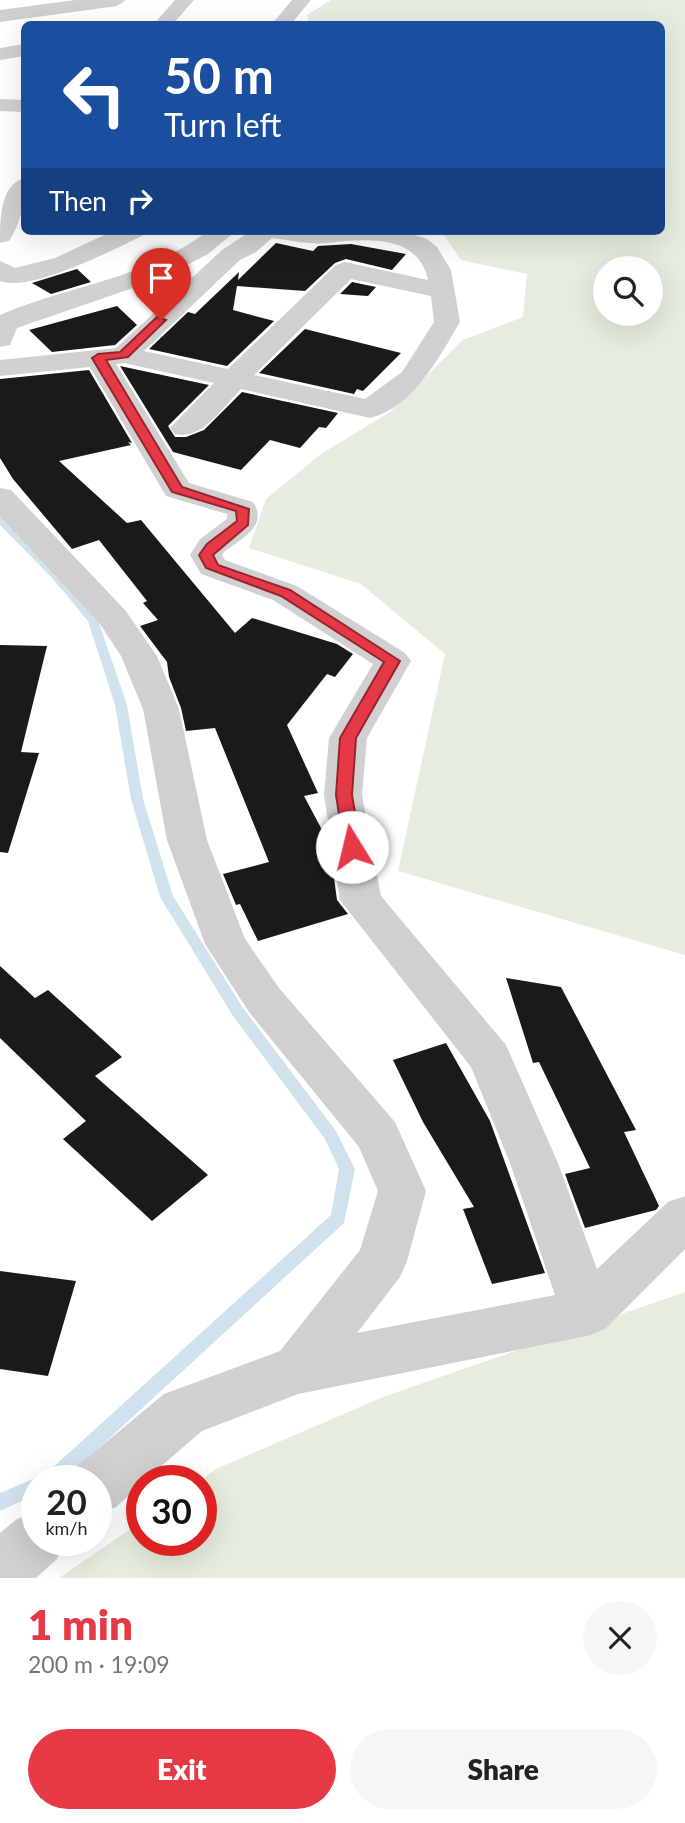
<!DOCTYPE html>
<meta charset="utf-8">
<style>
:root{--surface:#fff;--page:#f6f6f6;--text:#222;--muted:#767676;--accent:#e63946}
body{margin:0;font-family:Lato,sans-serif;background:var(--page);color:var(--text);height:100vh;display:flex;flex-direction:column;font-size:26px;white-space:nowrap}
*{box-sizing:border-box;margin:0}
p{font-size:23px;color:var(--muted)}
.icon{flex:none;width:38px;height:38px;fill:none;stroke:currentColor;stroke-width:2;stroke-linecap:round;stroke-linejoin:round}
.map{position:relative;height:1578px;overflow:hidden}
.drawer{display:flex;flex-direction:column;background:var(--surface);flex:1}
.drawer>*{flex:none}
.banner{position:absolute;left:21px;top:21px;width:644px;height:214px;border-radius:10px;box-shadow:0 7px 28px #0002;background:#1a4fa0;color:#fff;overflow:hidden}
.fabs{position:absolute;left:593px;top:256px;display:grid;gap:14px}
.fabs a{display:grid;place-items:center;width:70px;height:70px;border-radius:50%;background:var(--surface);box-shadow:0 7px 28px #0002;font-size:35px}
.speed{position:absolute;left:21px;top:1465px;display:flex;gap:14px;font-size:35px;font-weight:700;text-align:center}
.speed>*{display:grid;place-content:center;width:91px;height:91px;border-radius:50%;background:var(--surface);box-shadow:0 7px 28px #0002;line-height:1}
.speed small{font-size:18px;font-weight:400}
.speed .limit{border:10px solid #d22;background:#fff;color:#111}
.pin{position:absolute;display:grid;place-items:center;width:60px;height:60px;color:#fff;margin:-72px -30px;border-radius:50% 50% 50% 0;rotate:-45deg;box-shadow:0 0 7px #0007}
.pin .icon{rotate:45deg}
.me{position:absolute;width:77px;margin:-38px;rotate:351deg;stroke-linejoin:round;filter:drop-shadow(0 0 5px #0008)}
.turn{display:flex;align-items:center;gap:24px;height:147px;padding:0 28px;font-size:32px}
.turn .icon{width:91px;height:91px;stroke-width:2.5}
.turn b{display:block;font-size:49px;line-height:60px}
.then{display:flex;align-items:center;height:66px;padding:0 28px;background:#0003;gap:14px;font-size:26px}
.round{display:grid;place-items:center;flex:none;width:74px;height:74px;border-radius:37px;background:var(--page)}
.head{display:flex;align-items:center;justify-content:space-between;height:119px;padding:0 28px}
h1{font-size:42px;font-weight:800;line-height:52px;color:var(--accent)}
.action{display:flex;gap:14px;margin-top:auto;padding:14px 28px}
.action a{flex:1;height:80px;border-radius:42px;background:var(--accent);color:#fff;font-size:28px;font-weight:800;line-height:80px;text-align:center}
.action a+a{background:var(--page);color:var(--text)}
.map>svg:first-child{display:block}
.green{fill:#e6ecdf;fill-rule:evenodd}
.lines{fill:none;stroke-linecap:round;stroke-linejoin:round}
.stream{fill:#cfe2ee;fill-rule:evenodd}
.building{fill:#1a1a1a}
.minor{fill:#d0d0d0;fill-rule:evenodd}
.route{fill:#e63946;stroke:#96252e;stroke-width:2}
</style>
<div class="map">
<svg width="685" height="1578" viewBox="0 0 685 1578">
<rect width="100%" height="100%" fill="#fff"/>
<!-- green -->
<path class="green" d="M331 0H685V955L398 871 445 654 361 584 249 548 266 499 321 454 390 412 463 340 523 317 527 274 461 260 441 231H662V24H309L307 15ZM606 268H651V313H606Z
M685 1292V1578H59L142 1521V1540H201L200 1480 216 1469 383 1397Z"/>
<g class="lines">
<!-- stream -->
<path class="stream" d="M0 516 4 517 61 575 98 620 127 705 143 799 173 896 243 1008 336 1131 355 1169 344 1223 64 1480H37V1494L0 1511V1493L38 1477 40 1474 50 1470 331 1215 339 1169 325 1139 233 1016 160 897 131 799 115 705 88 621 53 579 0 525Z"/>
</g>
<!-- building -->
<path class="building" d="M276 243 313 251 318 246 351 244 406 254 392 270 346 259 335 263 305 291 237 286 233 310 274 321 227 366 149 349 188 312 195 314 239 272 238 280Z
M77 269 91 282 51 294 32 283Z
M352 282 376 287 368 296 340 294Z
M117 306 137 325 115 345 52 352 29 330Z
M305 329 401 353 363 391 357 389 354 394 259 373Z
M120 366 209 385 168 426 175 437H186L204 430 242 392 338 413 326 428 319 427 300 448 270 440 241 470 173 452Z
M89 370 132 443 128 442 131 445 59 461 127 523 141 520 235 633 252 618 337 644 353 654 335 677 327 674 287 725 318 793 304 796 329 843 333 870 330 871 334 878 337 900 348 914 258 941 240 904 236 905 223 874 269 862 215 728 186 731 181 708 169 677 167 662 140 626 158 620 143 603 147 601 99 540 72 549 13 479 0 458V379Z
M0 645 47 646 21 752 39 753 8 853 0 852Z
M0 966 35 998 48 990 122 1057 95 1076 208 1175 152 1221 63 1139 86 1121 0 1038Z
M506 978 561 987 636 1130 624 1132 659 1206 656 1210 585 1228 565 1174 590 1168 539 1062 533 1063Z
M446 1043 490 1121 545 1273 492 1284 463 1209 474 1207 423 1122 393 1060Z
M0 1271 76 1281 48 1376 0 1369Z"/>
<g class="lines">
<!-- minor -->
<path class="minor" d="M75 0H126L117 6 0 22V10Z
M175 0H194L173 24H154Z
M292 0H311L291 24H272Z
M24 44V56L0 60V48Z
M0 99 24 100V112L0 111Z
M24 178C26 199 21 223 9 241L0 243C0 220 0 185 24 178Z
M113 231H145L142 236C113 250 29 293 0 281V261L15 268 55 258Z
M208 231H236L208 254 162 278 17 328 10 345 0 347V315C72 284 141 281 208 231Z
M251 231H403L427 239 437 247 451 270 460 322C439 357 414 407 370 418L241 389C223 407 202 441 175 434L170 428 214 383 124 363 116 364 189 483 253 502C269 526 241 539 224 552L222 555 225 560 297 586 405 653 411 661 367 738 362 795 381 896 506 1045 558 1163 597 1269 668 1202 685 1196V1249L605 1329 587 1336 298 1394 202 1431 145 1480H142V1484L116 1507 96 1515V1480H71L76 1467 164 1394 280 1351 360 1250 378 1191 359 1147 249 1012 205 944 167 840 143 709 121 656 100 624 0 516V488L11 490 125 610 157 656 179 709 207 840 245 939 279 988 395 1122 426 1191 407 1261 400 1277 357 1333 555 1295 510 1163 471 1067 340 900 324 795 329 738 373 664 273 600 201 574 190 555 200 539 227 519V514L166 496 90 367 0 376V360L116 348 222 250ZM272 238C289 240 310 245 327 243 365 239 418 233 428 280L345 262 336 265 228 369 144 351 240 260 256 252ZM351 279 431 296 434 322 402 372 365 399 254 375Z
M37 1511V1540H65L57 1559 36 1578H0V1533L17 1519Z"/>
</g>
<!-- route -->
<path class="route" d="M157 317 166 320 128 357 106 360 182 487 249 509 248 525 213 555 218 565 290 590 400 661 356 738 352 795 361 847 358 851 352 853 344 847 336 795 340 738 384 662 281 596 206 568 199 555 207 544 237 521 236 511 172 492 92 358 98 354 120 352Z"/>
</svg>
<div class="fabs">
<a><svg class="icon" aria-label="search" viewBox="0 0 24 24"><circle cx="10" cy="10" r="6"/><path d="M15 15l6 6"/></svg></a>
</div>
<div class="speed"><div>20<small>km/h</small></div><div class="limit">30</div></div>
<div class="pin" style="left:161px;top:320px;background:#d93025"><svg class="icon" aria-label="arrive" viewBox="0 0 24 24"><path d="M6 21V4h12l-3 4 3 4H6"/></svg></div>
<svg class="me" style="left:352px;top:847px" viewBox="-20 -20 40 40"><circle r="19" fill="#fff"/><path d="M0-13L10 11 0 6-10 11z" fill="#e63946"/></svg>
<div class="banner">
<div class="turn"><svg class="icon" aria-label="left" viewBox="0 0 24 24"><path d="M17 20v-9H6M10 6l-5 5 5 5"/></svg><div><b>50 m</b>Turn left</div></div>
<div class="then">Then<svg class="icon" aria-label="right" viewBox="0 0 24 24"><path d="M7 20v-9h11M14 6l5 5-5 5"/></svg></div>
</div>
</div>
<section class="drawer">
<div class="head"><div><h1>1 min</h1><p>200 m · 19:09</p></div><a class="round"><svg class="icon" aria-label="close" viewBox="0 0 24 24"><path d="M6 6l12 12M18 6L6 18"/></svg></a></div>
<div class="action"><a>Exit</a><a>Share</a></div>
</section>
